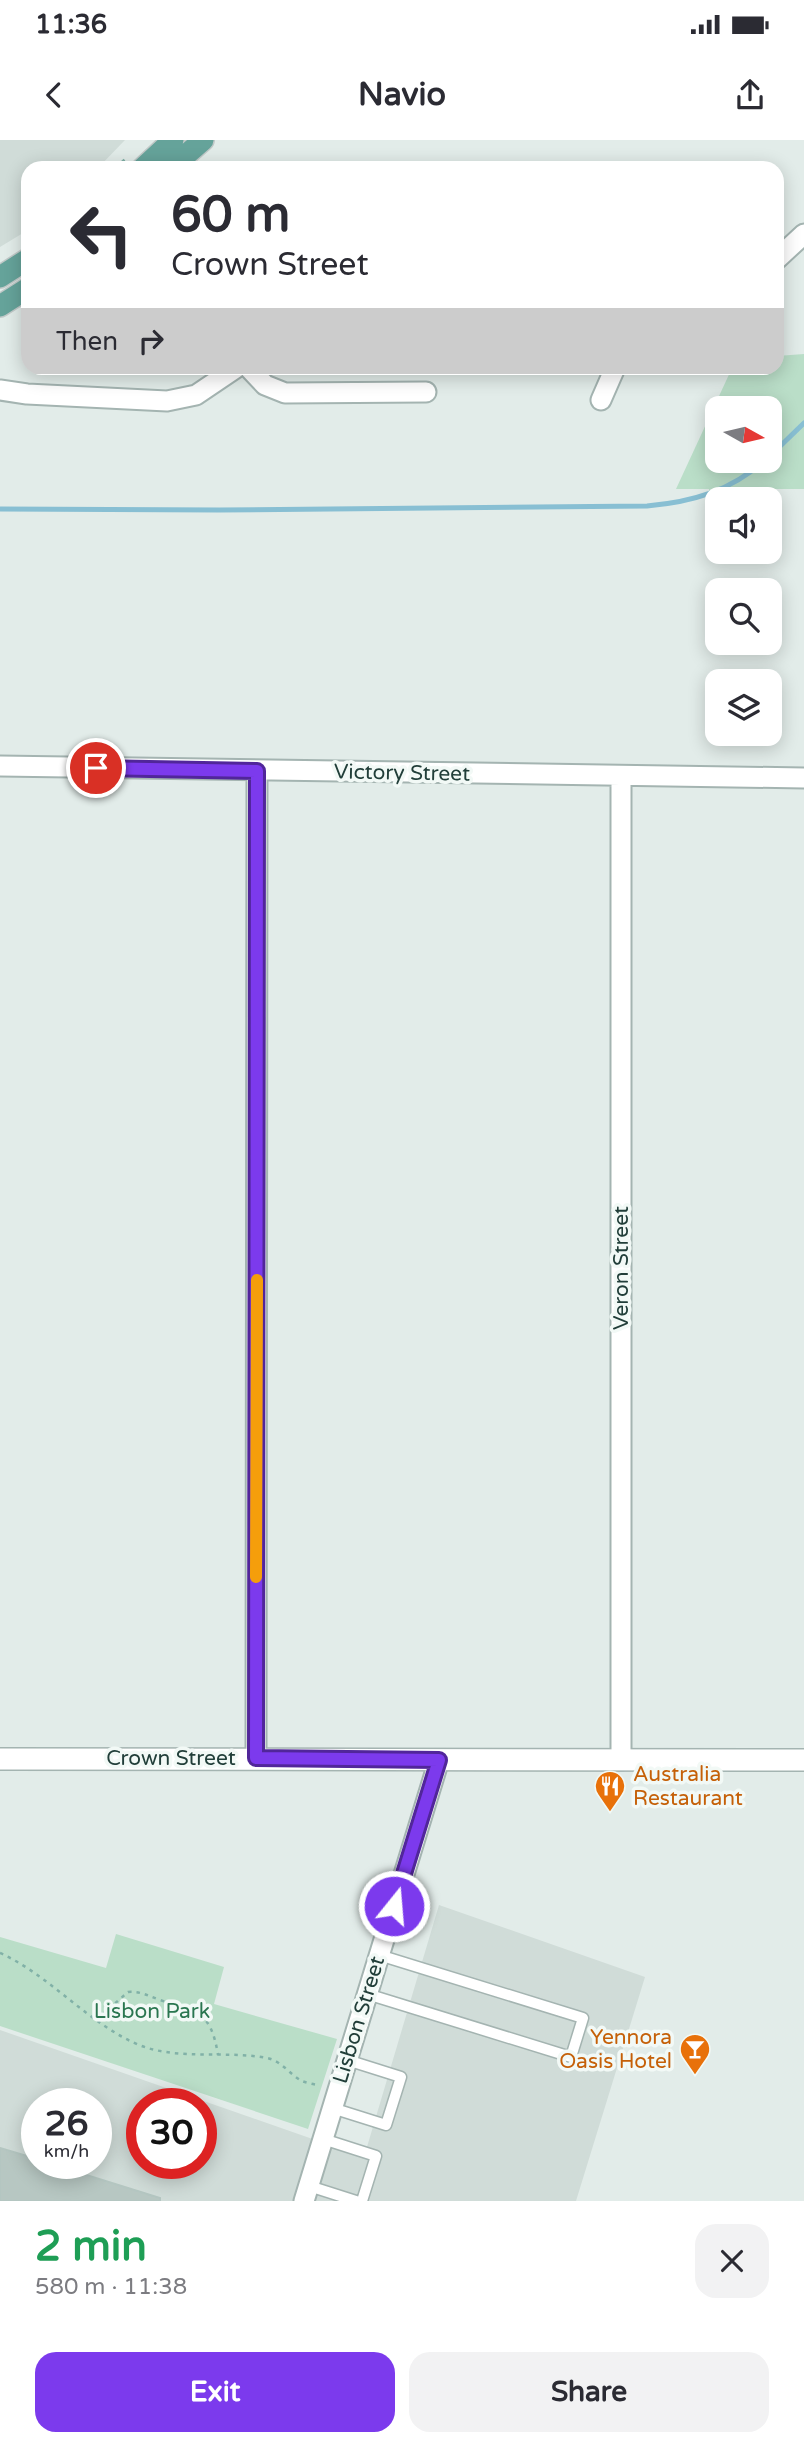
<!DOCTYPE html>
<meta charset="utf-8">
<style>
:root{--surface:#fff;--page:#f2f2f3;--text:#2b2b33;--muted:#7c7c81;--accent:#7c3aed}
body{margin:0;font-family:"Varela Round",sans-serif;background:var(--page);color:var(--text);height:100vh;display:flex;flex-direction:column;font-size:26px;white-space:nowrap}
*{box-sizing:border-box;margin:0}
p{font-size:23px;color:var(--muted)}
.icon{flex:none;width:38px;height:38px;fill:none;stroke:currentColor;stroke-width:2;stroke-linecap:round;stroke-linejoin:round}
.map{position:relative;height:2061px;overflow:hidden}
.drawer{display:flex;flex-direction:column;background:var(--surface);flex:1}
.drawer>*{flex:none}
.banner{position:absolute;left:21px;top:21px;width:763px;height:214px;border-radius:21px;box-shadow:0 4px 18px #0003;background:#fff;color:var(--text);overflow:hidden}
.needle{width:46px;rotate:98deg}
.buttons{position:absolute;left:705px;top:256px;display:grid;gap:14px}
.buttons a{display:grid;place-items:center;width:77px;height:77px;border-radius:14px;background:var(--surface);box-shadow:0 4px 18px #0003;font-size:35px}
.speed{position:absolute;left:21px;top:1948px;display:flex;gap:14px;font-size:35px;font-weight:700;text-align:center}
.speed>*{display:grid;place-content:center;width:91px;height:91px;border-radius:50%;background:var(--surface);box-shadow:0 4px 18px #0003;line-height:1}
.speed small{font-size:18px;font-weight:400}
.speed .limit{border:10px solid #d22;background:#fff;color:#111}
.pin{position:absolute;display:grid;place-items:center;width:60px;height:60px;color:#fff;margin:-30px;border:4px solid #fff;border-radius:50%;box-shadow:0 2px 7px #0007}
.me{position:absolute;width:77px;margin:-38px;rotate:17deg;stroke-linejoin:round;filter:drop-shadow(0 0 5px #0008)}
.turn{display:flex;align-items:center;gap:24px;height:147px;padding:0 35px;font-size:32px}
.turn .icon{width:91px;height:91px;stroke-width:2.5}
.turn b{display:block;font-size:49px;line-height:60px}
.then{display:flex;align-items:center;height:66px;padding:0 35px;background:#0003;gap:14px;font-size:26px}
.round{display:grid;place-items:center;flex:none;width:74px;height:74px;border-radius:21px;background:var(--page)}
.headline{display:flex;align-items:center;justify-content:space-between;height:119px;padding:0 35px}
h1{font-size:42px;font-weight:700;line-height:52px;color:#1e9e55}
.cta{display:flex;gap:14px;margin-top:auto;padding:14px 35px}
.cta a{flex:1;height:80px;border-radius:21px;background:var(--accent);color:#fff;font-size:28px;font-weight:700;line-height:80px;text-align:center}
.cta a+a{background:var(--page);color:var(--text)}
.status{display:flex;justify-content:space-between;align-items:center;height:49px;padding:0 35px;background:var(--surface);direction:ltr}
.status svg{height:19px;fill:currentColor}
header{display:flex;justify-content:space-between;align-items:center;height:91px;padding:0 35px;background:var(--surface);font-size:32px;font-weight:700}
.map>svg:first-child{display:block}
.built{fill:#d0dcd8;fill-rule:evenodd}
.green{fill:#badec8;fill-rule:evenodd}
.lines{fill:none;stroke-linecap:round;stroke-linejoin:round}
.stream{stroke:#88bfd3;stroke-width:5}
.building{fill:#b7c7c2;stroke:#b4c6c1;stroke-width:2}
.service-casing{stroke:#a4b4b1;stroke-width:13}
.minor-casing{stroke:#a4b4b1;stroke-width:23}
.tertiary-casing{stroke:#a4b4b1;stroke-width:24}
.primary-casing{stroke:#c1c9c8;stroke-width:24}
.path{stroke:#81b1a7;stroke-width:2.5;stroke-dasharray:3.5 5;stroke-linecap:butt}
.service{stroke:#fff;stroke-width:10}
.minor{stroke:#fff;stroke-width:19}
.tertiary{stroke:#fff;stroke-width:21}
.primary{stroke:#65a39a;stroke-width:21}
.route-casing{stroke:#51269a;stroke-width:18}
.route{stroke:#7c3aed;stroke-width:12}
.slow{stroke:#f59e0b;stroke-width:12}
.labels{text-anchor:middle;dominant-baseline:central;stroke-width:7;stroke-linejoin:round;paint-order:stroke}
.street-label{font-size:21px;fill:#213e39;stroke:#f2f9f6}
.food-label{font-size:21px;fill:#c56008;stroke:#f2f9f6;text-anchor:start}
.park-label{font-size:21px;fill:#2a7650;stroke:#f2f9f6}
</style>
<div class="status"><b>11:36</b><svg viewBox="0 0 49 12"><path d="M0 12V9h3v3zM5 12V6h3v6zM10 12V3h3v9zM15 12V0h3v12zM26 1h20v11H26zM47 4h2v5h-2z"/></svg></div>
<header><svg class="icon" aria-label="back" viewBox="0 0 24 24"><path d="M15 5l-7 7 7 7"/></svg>Navio<svg class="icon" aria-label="share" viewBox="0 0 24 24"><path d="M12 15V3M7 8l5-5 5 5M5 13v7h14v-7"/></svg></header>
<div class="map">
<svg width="804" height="2061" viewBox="0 0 804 2061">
<rect width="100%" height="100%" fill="#e2ece9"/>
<!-- built -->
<path class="built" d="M0 0H125L98 28H28V90L0 107Z
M439 1765 645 1837 576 2061H0V1890L364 2017ZM37 1964H96V2023H37ZM142 1964H201V2023H142Z"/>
<!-- green -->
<path class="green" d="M804 214V349H770L752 359H718L717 377 710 381 709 349H676L732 228H777V216ZM718 268H770V320H718Z
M116 1794 224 1827 214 1864 337 1899 308 1989 0 1886V1797L106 1828Z"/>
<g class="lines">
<!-- stream -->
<path class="stream" d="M770 316 804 283
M0 369 219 370 647 366C692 362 731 351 765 320"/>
</g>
<!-- building -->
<path class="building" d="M0 2008 37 2019V2023H48L160 2058V2061H0Z"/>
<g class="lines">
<!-- service casing -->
<g class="service-casing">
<path id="service" d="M367 1854 571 1917 583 1878 379 1815
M332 1968 386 1985 401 1937 347 1920
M323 1999 376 2016 362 2061
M309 2046 356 2061"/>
</g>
<!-- minor casing -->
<g class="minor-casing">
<path id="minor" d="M777 119 804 94
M249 228 265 245 285 253 426 252
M0 250 27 254 167 261 196 255 236 228
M601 260 615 228
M0 626 804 638
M256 1618 257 631
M621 1620V636
M304 2061 439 1620"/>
</g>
<!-- tertiary casing -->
<g class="tertiary-casing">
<path id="tertiary" d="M0 1619 804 1620"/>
</g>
<!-- primary casing -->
<g class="primary-casing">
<path id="primary" d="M143 28 173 0
M171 28 203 0
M0 137 28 119
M0 166 28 148"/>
</g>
<!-- path -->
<path class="path" d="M116 28 126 18
M0 1813C51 1836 87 1883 139 1905 180 1921 225 1910 267 1918 282 1921 290 1935 302 1941 307 1943 313 1944 318 1945
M96 1880 128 1852C140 1851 149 1856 160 1860 197 1872 211 1871 218 1915"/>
<!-- service -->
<use href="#service" class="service"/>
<!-- minor -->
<use href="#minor" class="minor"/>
<!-- tertiary -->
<use href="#tertiary" class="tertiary"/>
<!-- primary -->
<use href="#primary" class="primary"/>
</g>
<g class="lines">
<!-- route casing -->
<g class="route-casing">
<path id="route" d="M96 628 257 631 256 1618 439 1620 394 1766"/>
</g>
<!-- route -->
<use href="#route" class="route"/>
<!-- slow -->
<path class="slow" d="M256 1437 257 1140"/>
</g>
<!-- icons -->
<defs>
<g id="restaurant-pin" transform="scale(1.575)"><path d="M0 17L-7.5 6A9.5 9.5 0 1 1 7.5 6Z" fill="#e8710a" stroke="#f2f9f6"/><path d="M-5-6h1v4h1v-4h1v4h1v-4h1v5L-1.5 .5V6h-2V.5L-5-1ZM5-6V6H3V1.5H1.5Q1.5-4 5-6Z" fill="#fff"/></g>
<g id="bar-pin" transform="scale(1.575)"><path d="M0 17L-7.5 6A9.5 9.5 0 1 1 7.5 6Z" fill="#e8710a" stroke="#f2f9f6"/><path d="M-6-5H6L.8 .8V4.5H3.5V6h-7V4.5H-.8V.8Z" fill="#fff"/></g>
</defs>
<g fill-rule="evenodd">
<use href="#restaurant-pin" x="610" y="1646"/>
<use href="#bar-pin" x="695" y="1909"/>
</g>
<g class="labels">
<!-- street labels -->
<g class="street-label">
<text transform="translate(402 633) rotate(1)">Victory Street</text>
<text transform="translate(621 1128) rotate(-90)">Veron Street</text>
<text x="171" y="1618">Crown Street</text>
<text transform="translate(359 1880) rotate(-73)">Lisbon Street</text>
</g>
<!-- food labels -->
<g class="food-label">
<text x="633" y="1634">Australia<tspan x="633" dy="24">Restaurant</tspan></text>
<text x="672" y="1897" text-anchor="end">Yennora<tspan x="672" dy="24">Oasis Hotel</tspan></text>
</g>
<!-- park labels -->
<g class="park-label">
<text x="152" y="1871">Lisbon Park</text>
</g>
</g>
</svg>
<div class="buttons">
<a><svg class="needle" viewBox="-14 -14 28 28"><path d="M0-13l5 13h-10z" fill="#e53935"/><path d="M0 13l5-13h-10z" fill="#7c7c81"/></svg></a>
<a><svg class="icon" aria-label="sound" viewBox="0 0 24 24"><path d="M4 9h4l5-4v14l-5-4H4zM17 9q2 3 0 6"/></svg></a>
<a><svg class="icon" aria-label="search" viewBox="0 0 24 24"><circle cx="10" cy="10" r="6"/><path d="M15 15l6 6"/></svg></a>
<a><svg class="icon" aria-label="layers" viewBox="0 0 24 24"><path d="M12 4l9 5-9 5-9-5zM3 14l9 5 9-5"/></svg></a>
</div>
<div class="speed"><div>26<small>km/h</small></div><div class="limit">30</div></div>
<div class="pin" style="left:96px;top:628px;background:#d93025"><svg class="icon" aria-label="arrive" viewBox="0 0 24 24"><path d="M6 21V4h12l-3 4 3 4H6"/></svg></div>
<svg class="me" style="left:394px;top:1766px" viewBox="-20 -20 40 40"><circle r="17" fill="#7c3aed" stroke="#fff" stroke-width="3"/><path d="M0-11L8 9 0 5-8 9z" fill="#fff"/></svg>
<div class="banner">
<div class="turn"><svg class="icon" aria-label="left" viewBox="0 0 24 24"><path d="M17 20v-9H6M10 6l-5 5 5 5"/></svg><div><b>60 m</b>Crown Street</div></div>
<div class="then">Then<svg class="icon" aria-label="right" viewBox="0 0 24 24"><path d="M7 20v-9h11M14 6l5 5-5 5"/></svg></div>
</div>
</div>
<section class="drawer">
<div class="headline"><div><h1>2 min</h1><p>580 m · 11:38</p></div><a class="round"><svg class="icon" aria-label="close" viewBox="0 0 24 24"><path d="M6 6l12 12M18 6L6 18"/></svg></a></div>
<div class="cta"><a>Exit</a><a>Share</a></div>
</section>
